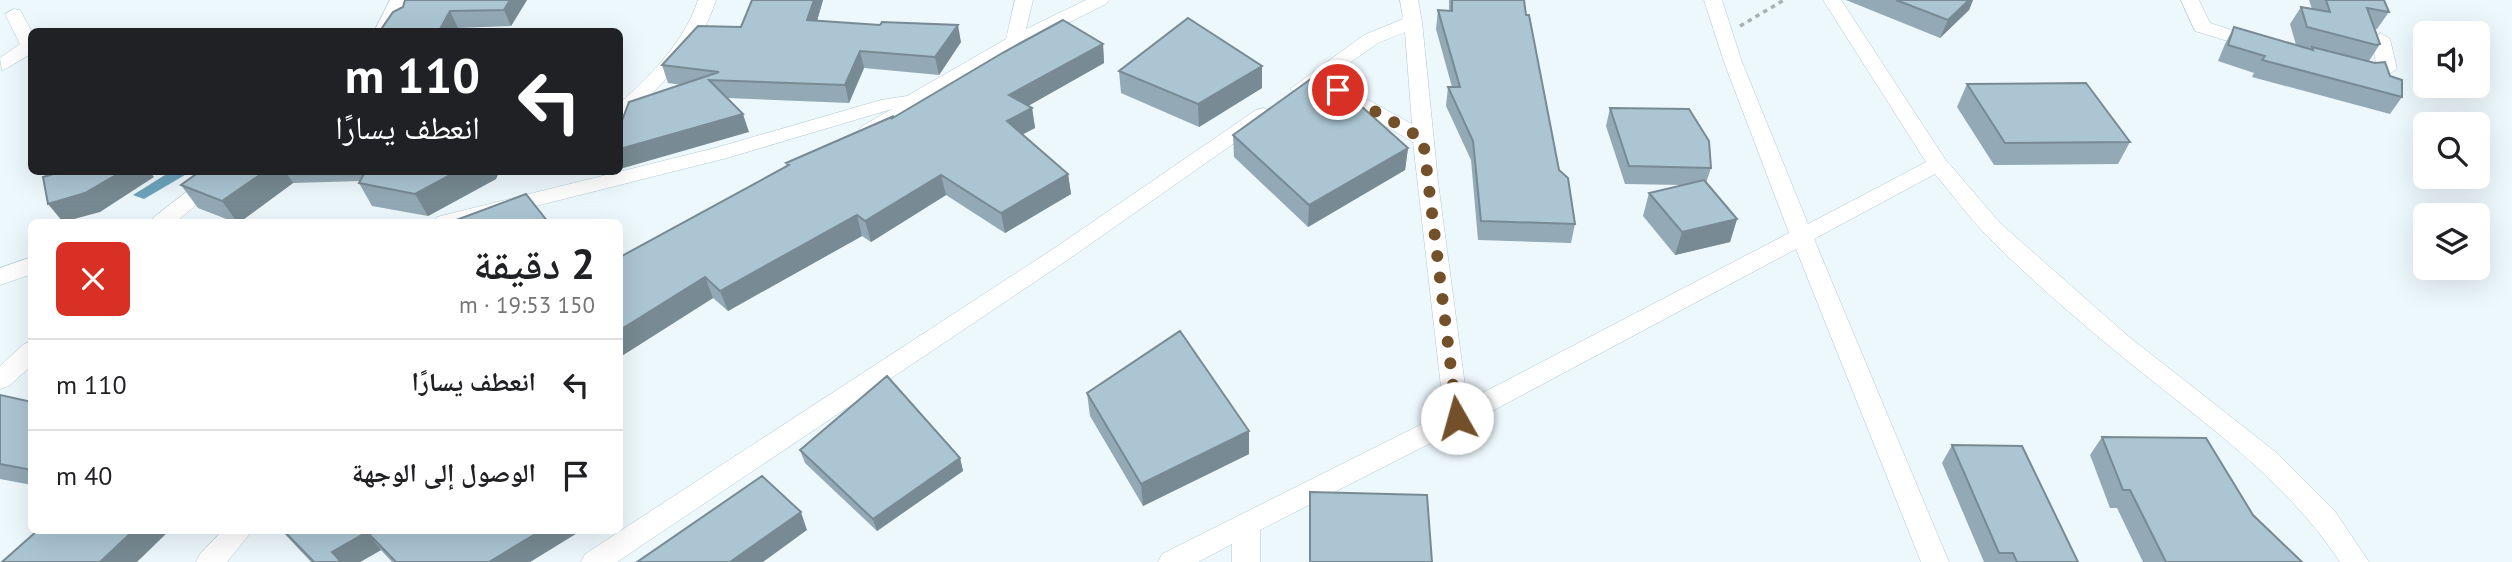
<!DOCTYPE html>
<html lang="ar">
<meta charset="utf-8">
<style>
:root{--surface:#fff;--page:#f2f2f2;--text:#202124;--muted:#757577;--line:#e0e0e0}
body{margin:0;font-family:"PT Sans","Noto Naskh Arabic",sans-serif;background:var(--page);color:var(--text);direction:rtl;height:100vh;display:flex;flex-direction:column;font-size:26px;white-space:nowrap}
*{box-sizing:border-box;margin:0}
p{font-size:23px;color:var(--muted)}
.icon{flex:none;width:38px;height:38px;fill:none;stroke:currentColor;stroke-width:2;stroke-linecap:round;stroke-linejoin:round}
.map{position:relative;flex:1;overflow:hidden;direction:ltr}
.drawer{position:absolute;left:28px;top:219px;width:595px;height:315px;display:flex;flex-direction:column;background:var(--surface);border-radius:10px;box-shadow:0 7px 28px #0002;direction:rtl}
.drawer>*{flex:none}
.top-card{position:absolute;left:28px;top:28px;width:595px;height:147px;border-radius:10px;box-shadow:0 7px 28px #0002;direction:rtl;background:#202124;color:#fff;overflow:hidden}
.fabs{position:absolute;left:2413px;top:21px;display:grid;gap:14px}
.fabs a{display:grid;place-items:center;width:77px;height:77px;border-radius:10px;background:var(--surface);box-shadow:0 7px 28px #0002;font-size:35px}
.pin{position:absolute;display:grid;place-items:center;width:60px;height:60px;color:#fff;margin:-30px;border:4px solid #fff;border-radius:50%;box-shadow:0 2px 7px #0007}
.me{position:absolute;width:77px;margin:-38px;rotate:353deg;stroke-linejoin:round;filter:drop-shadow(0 0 5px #0008)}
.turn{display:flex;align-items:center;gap:24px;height:147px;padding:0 28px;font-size:32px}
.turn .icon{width:91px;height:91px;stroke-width:2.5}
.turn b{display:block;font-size:49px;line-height:60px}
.round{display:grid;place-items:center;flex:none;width:74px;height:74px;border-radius:10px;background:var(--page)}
.overview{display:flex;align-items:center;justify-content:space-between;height:119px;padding:0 28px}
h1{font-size:42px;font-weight:600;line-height:52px}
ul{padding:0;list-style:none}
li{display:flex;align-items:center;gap:21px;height:91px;padding:0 28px;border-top:2px solid var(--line)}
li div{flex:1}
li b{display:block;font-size:26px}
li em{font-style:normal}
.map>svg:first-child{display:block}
.water{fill:#6da4be}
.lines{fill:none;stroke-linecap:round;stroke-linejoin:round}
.minor-casing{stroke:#afc9d6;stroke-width:1}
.path{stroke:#a6b1b6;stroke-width:3.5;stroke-dasharray:4.5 4.5;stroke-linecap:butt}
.minor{fill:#fff;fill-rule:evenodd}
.wall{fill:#93a9b5}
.shaded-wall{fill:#788a93}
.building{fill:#abc5d2;stroke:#788a93;stroke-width:2}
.route{stroke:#735029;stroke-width:12;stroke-dasharray:0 21.6}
</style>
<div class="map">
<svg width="2512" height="562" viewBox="0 0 2512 562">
<rect width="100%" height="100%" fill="#edf8fd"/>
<!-- water -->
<path class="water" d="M157 172H190L144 199 133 195 165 175Z"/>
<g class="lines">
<!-- minor casing -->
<g class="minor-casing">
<path id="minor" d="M390 0H408L392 32H374Z
M698 0H716C702 46 662 85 627 117L620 119V103C651 75 685 41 698 0Z
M1015 0H1033L1026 29 1086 0H1109L1106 4 1022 46 915 108C906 121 878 138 862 134L859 130 862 126 892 109 727 158 472 222H434L437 217 445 215 715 148 881 100 907 96 1006 39Z
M1400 0H1418L1422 22 1438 182 1467 401 1789 233 1724 62 1704 0H1722L1742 62 1808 224 1926 162 1823 0H1841L1945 159 2000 223 2128 336 2277 453 2334 510 2369 562H2340C2281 473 2193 416 2113 349 2069 313 2026 275 1986 235 1968 216 1952 194 1935 174L1814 239 1949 562H1921L1796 249 1466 425 1260 530V562H1232V544L1198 562H1158L1162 554 1444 413 1413 142 1317 86 1300 95 1290 89 1364 35 1403 19ZM1405 32 1412 124 1328 78 1378 43Z
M2181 0H2199L2210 23 2264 40 2266 44 2257 50 2195 31Z
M14 9 20 10 32 32V53L2 71 0 58 20 44 5 14Z
M2381 33 2390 39 2397 69 2387 75H2354L2351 71 2354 67 2376 64 2372 39Z
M1263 108 1270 110 1273 114 1270 118 1069 259 617 562H581L585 554 1053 249 1256 110Z
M212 172H235L176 222H151L154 217Z
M32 257V274L0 285V268Z
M32 341V365L9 386 0 389V366L24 344Z
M223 530H253L227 562H196L200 554Z"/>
</g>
<!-- path -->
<path class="path" d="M1740 26 1784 0"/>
<!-- minor -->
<use href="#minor" class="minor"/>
</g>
<!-- wall -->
<path class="wall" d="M405 0H527L511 26 458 28 456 32H380V31L403 7Z
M752 0H823L817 21 961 42 939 75 864 68 849 103 727 98 749 132 681 85 668 83 662 65 741 27Z
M1449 0H1524L1526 15 1559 170 1575 224 1571 243 1478 240 1471 160 1446 106 1448 87H1452L1436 29 1438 10 1449 11Z
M1846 0H1973L1969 10 1940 38Z
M2309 0H2384L2389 12 2377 29H2374L2380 44 2369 61 2390 76 2402 97 2390 114 2252 77 2254 73 2218 61 2225 44 2234 27 2311 49 2296 45 2290 24 2301 7 2312 9Z
M1103 44 1104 63 1028 106 1032 108 1035 128 1022 134 1068 174 1071 194 1005 233 946 195 871 242 862 236 728 311 713 298 620 357 787 166 786 163 894 116V118Z
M1262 66V88L1199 127 1121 93 1119 71Z
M1967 84 2130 142 2118 164 1994 165 1957 107Z
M1610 108 1711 168 1706 183 1737 219 1730 242 1675 255 1643 216 1649 193 1682 185 1625 184 1606 126Z
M1233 135 1408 148 1405 170 1308 227 1234 157Z
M199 172H499L496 179 428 216 372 206 359 183 360 181 293 183 240 222H234L198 208 181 185Z
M1087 393 1249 454 1143 506 1090 416Z
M0 395 32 402V485L0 479Z
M2102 437 2253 515 2302 562H2143L2117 508H2110L2090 455Z
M1952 445 2078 562H1984L1942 463Z
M800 450 960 458 963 471 877 531 805 463Z
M1310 492 1432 562H1309Z
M281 530H582L530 562H392L381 550 360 562H311Z"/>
<!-- shaded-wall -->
<path class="shaded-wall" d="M510 0H527L511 26 504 10Z
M814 0H823L812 38 807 20Z
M1969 0H1973L1969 10 1940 38 1948 20Z
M450 11 458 28 456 32H439Z
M958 25 961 42 939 75 935 57Z
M1103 44 1104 63 1012 115 1009 95Z
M860 51 864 68 849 103 845 85Z
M1262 66V88L1199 127 1198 104Z
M1032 108 1035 128 1010 141 1007 121Z
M743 114 749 132 620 169V149Z
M1408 148 1405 170 1308 227 1309 205Z
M121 172H150L154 177 100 212 63 222 48 204Z
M264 172H286L293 183 240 222H237L222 201Z
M456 172H499L496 179 428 216 415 194Z
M1068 174 1071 194 1005 233 1001 213Z
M941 175 946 195 871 242 865 221Z
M857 215 862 236 728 311 720 291Z
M1737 219 1730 242 1675 255 1682 232Z
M705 277 713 298 620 357V330Z
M1249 431V454L1143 506 1141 484Z
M960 458 963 471 877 531 873 519Z
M801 512 807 530 763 562H730Z
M134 530H170L137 562H100Z
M542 530H582L530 562H489Z
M367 532 381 550 360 562H341L332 552Z"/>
<!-- building -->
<path class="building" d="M405 0H510L504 10 450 11 439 31 384 32 380 31 393 12 403 7Z
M752 0H814L807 20 880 25 882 22 958 25 935 57 860 51 845 85 709 80 743 114 620 149V126L629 102 719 72 662 65 698 26 741 27Z
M1452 0H1524L1526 15H1529L1559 170 1568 178 1575 224 1481 221 1473 141 1448 87H1460L1438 10 1452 11Z
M1896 0H1969L1948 20Z
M2326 0H2384L2389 12 2367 8 2380 44 2376 45 2307 27 2301 7 2330 12Z
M1188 18 1262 66 1198 104 1119 71Z
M1063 20 1103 44 1009 95 1032 108 1007 121 1068 174 1001 213 941 175 865 221 857 215 720 291 705 277 620 330V257L789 165 786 163 894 116 891 119 1004 52Z
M2234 27 2313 50 2312 47 2375 63 2385 62 2390 76 2402 80V97L2262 60 2265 56 2228 45Z
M1322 71 1408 148 1309 205 1233 135Z
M2086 83 2130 142 2005 143 1967 84Z
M1610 108 1689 109 1709 141 1711 168 1629 166Z
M60 172H121L85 193 48 204 43 177Z
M199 172H264L222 201 181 185Z
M365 172H456L415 194 359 183Z
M1704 180 1737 219 1682 232 1649 193Z
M526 194 548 222H451Z
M1180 331 1249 431 1141 484 1087 393Z
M887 376 960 458 873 519 800 450Z
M0 395 32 402V470L0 464Z
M2102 437 2206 438 2253 515 2302 562H2166L2130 490H2123Z
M1952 445 2022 446 2078 562H2017L2013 553H1999Z
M762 476 801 512 730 562H637Z
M1310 492 1427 495 1432 562H1310Z
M38 530H134L100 562H2Z
M283 530H542L489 562H396L367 532 332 552 341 562H314Z"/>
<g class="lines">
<!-- route -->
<path class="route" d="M1338 90 1423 139 1457 418"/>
</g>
</svg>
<div class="fabs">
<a><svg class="icon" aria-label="sound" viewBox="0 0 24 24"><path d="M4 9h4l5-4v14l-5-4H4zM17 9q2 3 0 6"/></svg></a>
<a><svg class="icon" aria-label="search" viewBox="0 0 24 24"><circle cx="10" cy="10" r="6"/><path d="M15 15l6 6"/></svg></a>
<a><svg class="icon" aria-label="layers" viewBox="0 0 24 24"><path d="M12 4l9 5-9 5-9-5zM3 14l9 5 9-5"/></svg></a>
</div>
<div class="pin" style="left:1338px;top:90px;background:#d93025"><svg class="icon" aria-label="arrive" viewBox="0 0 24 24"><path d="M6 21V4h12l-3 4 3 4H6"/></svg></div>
<svg class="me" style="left:1457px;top:418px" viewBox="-20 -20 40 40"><circle r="19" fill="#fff"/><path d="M0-13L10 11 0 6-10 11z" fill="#735029"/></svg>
<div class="top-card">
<div class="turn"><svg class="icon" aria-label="left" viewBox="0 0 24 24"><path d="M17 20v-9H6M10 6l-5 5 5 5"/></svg><div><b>110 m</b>انعطف يسارًا</div></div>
</div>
<section class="drawer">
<div class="overview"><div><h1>2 دقيقة</h1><p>150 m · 19:53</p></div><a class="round" style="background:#d93025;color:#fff"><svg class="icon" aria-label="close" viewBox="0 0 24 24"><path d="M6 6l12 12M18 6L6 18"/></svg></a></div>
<ul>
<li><svg class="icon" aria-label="left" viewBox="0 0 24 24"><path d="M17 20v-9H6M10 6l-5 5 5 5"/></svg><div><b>انعطف يسارًا</b></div><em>110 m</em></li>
<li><svg class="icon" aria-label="arrive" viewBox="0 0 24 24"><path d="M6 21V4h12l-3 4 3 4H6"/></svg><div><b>الوصول إلى الوجهة</b></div><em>40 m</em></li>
</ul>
</section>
</div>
